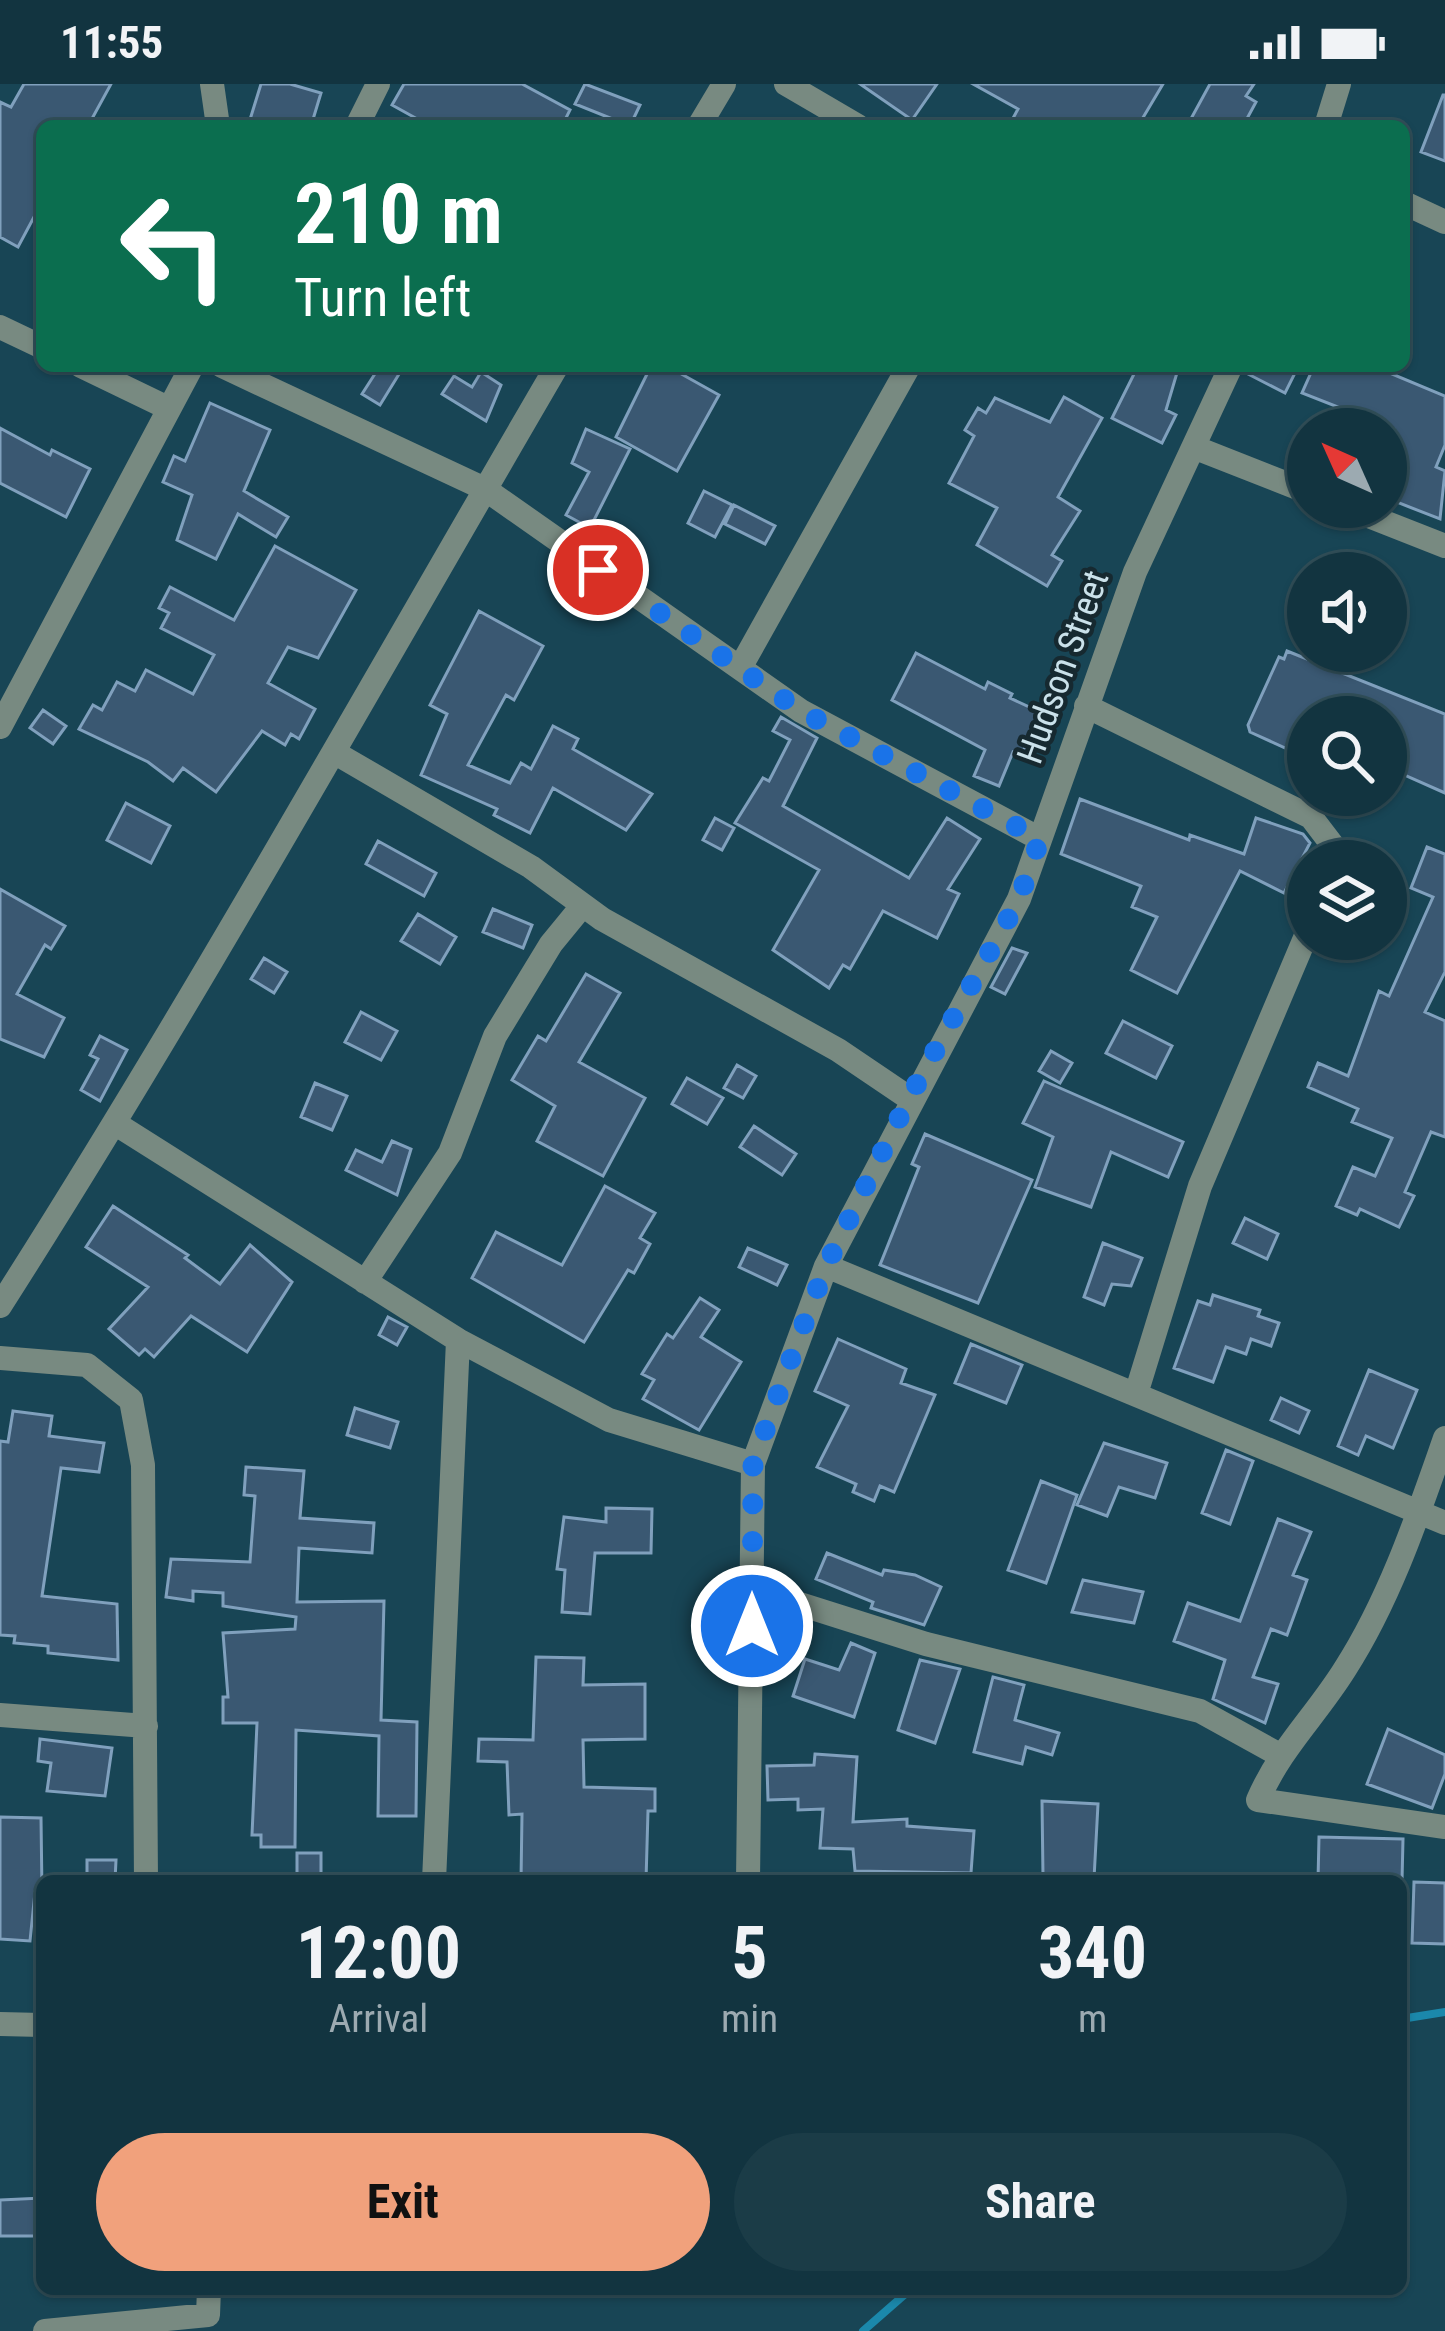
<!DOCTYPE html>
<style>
:root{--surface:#123440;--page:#1b3c47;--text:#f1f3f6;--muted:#9caab1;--line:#314f59;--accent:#f1a17c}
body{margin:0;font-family:"Roboto Condensed",sans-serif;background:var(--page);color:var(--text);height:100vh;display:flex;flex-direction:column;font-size:45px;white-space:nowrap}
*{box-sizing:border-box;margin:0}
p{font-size:39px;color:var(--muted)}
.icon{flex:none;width:66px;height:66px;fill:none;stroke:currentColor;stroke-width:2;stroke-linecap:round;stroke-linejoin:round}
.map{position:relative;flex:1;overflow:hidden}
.details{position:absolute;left:36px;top:1791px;width:1371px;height:420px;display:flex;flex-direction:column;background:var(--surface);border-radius:18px;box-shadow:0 3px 9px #0004,0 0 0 3px var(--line)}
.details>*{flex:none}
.banner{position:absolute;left:36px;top:36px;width:1374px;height:252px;border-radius:18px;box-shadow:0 3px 9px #0004,0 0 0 3px var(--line);background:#0b6e4f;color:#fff;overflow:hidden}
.needle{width:78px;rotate:315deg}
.tools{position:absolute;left:1287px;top:324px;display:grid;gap:24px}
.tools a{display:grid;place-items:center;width:120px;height:120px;border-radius:50%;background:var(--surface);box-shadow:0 3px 9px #0004,0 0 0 3px var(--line);font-size:60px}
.pin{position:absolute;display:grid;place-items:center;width:102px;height:102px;color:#fff;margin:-51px;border:6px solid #fff;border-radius:50%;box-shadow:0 3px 12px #0007}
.me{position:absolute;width:132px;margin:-66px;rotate:0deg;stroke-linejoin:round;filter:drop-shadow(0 0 9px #0008)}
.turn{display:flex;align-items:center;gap:42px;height:252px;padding:0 60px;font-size:54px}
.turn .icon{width:156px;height:156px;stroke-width:2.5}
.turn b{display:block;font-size:84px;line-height:102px}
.eta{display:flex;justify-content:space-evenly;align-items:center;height:204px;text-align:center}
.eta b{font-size:72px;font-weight:700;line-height:84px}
.button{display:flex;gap:24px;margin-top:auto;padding:24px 60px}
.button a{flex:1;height:138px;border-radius:72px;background:var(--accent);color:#111;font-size:48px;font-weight:700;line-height:138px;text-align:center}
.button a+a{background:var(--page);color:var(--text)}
.status{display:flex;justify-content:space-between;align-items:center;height:84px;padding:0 60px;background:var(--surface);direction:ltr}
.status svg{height:33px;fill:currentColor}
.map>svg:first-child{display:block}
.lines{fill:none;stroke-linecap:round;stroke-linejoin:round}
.stream{stroke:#1b88ab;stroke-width:8}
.building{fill:#3a5872;stroke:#80a0bd;stroke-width:3}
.minor{stroke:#788a81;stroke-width:24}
.route{stroke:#1a73e8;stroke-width:21;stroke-dasharray:0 37.8}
.labels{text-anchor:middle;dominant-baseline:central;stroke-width:9;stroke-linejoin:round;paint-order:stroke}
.street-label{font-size:36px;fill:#cae1ea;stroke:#162930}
</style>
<div class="status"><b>11:55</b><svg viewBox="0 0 49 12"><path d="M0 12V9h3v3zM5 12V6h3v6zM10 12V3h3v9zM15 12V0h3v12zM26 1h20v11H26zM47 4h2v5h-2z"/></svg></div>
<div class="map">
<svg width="1445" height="2247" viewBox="0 0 1445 2247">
<rect width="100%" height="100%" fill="#184555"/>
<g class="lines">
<!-- stream -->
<path class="stream" d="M1401 1935 1445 1928
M863 2247 911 2205"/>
</g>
<!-- building -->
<path class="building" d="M24 0H111L88 42H42V118L18 163 0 153V18L11 23Z
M261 0H290L321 9 311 42H248Z
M404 0H522L570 26 562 42H430L392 21Z
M585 0 640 21 630 42 575 20Z
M860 0H937L912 36Z
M973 0H1163L1138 42H1024L1012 36 1018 25Z
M1210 0H1254L1246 12 1256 18 1243 42H1187Z
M1443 11H1445V77L1421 68Z
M380 282H404L380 321 362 310Z
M651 282H667L719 311 677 387 616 353Z
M1138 282H1179L1166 326 1176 331 1162 359 1112 334Z
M1247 282H1281L1295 289 1285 309 1246 289Z
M1314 282H1373L1445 312V361L1436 383 1445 387 1440 435 1394 417 1407 381 1390 373 1394 345 1302 309Z
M481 288 501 301 486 337 442 310 454 292 472 303Z
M1064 313 1102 334 1058 413 1080 427 1052 471 1062 477 1047 502 977 461 997 424 949 399 974 352 965 346 978 324 986 329 995 314 1050 338Z
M210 319 270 346 244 407 288 433 276 453 238 430 216 475 177 456 192 411 163 398 174 372 185 377Z
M0 344 50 371 52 366 90 385 66 433 0 399Z
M586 345 630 365 590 444 566 431 589 388 572 379Z
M704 407 732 421 715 453 688 439Z
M734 421 775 442 765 460 725 440Z
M275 462 356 506 318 574 288 563 268 599 315 625 299 655 291 650 285 661 262 647 216 708 183 684 173 697 148 678 79 645 93 621 102 626 117 598 135 607 146 586 193 610 214 571 161 544 169 529 159 524 170 503 234 536Z
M479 527 543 562 514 616 506 611 468 681 510 699 521 679 531 685 553 642 578 655 573 665 652 710 626 746 553 704 530 749 494 731 497 725 421 691 447 630 430 621Z
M1287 567 1445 630V709L1391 685 1402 661 1386 654V633H1308V666L1297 662 1294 668 1250 648 1248 641 1279 573 1284 575Z
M916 569 985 605 988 598 1012 610 1010 614 1040 628 1021 672 1013 668 999 702 974 692 985 666 892 616Z
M43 626 66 642 53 660 30 644Z
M781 633 817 654 783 722 909 794 947 734 980 755 948 805 959 810 937 854 883 827 850 885 843 881 829 904 773 866 819 786 735 739 763 694 769 697 790 656 773 647Z
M1080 715 1189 756 1190 751 1244 770 1256 734 1303 750 1310 759 1284 809 1240 787 1177 909 1131 886 1157 833 1132 823 1141 802 1061 770Z
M126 719 170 742 151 779 107 756Z
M715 734 734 744 722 766 703 756Z
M378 757 436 789 424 812 366 780Z
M1427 763 1445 770V888L1425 928 1445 937V1053L1431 1048 1405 1108 1414 1112 1399 1143 1360 1125 1357 1131 1336 1122 1353 1083 1375 1092 1392 1054 1352 1038 1358 1025 1308 1003 1318 979 1348 992 1379 907 1389 912 1433 813 1411 804Z
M0 805 65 842 51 865 45 861 17 910 64 934 44 973 0 955Z
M493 825 532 841 523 864 483 848Z
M418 830 456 853 440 880 401 857Z
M1012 864 1027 869 1005 910 991 903Z
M264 874 287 888 274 909 251 895Z
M586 890 620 909 579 978 645 1014 603 1092 537 1057 555 1022 512 996 538 952 546 957Z
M361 928 397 947 381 976 345 958Z
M1123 937 1172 962 1156 994 1106 969Z
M100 952 127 966 100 1017 81 1006 98 975 90 971Z
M1051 967 1072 979 1060 999 1039 987Z
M737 981 756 992 743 1014 724 1004Z
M687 994 723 1014 707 1040 672 1020Z
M1044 997 1183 1058 1168 1093 1111 1068 1091 1123 1035 1103 1053 1053 1023 1039Z
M315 999 347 1012 332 1046 301 1033Z
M754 1042 796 1070 782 1091 740 1063Z
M925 1050 1032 1096 978 1219 880 1181 919 1083 912 1080Z
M392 1057 411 1065 397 1111 346 1086 356 1066 382 1078Z
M605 1102 655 1129 640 1154 650 1160 634 1189 628 1186 584 1258 472 1194 496 1148 562 1181Z
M113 1122 188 1171 185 1174 220 1200 250 1161 292 1198 247 1268 191 1232 154 1273 145 1265 139 1271 109 1245 148 1203 86 1163Z
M1245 1134 1278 1150 1267 1175 1233 1159Z
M1103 1159 1142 1174 1131 1202 1112 1200 1104 1221 1084 1213Z
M748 1164 787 1181 777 1201 739 1183Z
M1213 1211 1260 1226 1258 1232 1279 1239 1271 1262 1251 1255 1246 1270 1226 1263 1213 1298 1174 1284 1198 1217 1210 1221Z
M700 1214 719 1226 701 1253 741 1278 699 1346 643 1315 654 1296 642 1290 667 1250 673 1254Z
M388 1233 407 1243 397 1261 379 1251Z
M838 1255 906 1285 901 1299 935 1311 894 1408 880 1402 874 1417 853 1408 856 1400 817 1383 848 1322 815 1307Z
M971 1260 1022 1281 1006 1319 955 1299Z
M1369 1286 1417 1306 1393 1364 1366 1352 1358 1371 1338 1362Z
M1281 1314 1309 1327 1299 1349 1271 1336Z
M355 1324 398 1338 390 1364 347 1351Z
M13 1327 52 1332 49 1352 104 1359 99 1388 61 1384 42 1512 117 1520 118 1576 48 1569V1562L14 1559 15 1552 0 1551V1357L8 1358Z
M1104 1359 1167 1379 1155 1414 1119 1403 1107 1432 1077 1421Z
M1226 1366 1253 1377 1230 1440 1202 1429Z
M246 1383 304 1387 300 1434 374 1439 372 1469 299 1464 297 1518 384 1517 381 1636 417 1638 416 1732H378L379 1652 296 1646 295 1763H261V1751H252L257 1639H223V1613H228L223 1549 295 1545 296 1533 223 1522V1509L193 1507V1517L166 1513 171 1475 250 1478 255 1412 244 1411Z
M1041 1397 1077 1411 1046 1499 1008 1486Z
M606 1424 652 1425 651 1469H595L590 1530 562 1528 565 1486 557 1485 564 1433 606 1438Z
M1278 1435 1311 1448 1293 1491 1307 1496 1287 1551 1271 1545 1253 1593 1278 1600 1265 1639 1213 1615 1225 1576 1174 1557 1188 1519 1240 1537Z
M827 1469 882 1491 884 1486 915 1491 941 1503 924 1541 871 1524 873 1518 816 1495Z
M1083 1496 1143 1508 1134 1539 1072 1528Z
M851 1559 875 1569 854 1633 793 1612 805 1575 839 1586Z
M536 1573 584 1574 583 1601 645 1600V1655L583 1656 584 1703 655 1705V1727H648L646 1797H521L522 1730 509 1731 507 1678 478 1677 479 1655 533 1656Z
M920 1576 960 1585 935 1659 898 1646Z
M993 1593 1024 1601 1015 1636 1059 1649 1052 1671 1026 1663 1022 1680 974 1668Z
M1388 1645 1445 1671V1690L1432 1724 1367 1700Z
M40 1655 112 1664 105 1712 47 1707 51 1679 38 1677Z
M815 1670 857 1673 853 1738 907 1735V1742L974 1747 971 1789 855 1787 853 1765 820 1764 823 1725 798 1726V1715L768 1716 767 1682 814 1681Z
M1042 1717 1098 1720 1094 1795 1043 1792Z
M0 1733 41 1734 42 1808H35L30 1857 0 1855Z
M1319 1753 1403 1755 1402 1797H1318Z
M297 1769H321V1797H297Z
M87 1776H116L115 1797H87Z
M1414 1798 1445 1799V1860L1412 1859Z
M42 2114V2152H0V2116Z"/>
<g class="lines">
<!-- minor -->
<path class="minor" d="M212 0 218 42
M786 0 858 42
M357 42 378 0
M699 42 724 0
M1326 42 1339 0
M1404 119 1445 138
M0 243 42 263
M81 282 168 324
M222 282 485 405 801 627 1040 755
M1196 364 1308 408
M1346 423 1445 462
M740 584 909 282
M1086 622 1311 733 1340 771 1338 777
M0 643 192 282
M337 670 531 783 602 835 838 966 909 1014
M116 1040 458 1256 609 1336 753 1380
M826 1182 1445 1439
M365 1198 450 1069 495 952 551 860 583 821
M0 1222C196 915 373 597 557 282
M0 1274 87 1281 131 1316 143 1381 146 1797
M1136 1310 1200 1102 1308 847
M1445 1354C1418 1431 1390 1515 1345 1585 1315 1633 1281 1663 1258 1716L1445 1743
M752 1505 926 1560 1200 1627 1278 1670
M0 1631 146 1642
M434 1797 458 1256
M748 1797 753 1380 826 1182 1019 815 1135 488 1231 282
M0 1940 42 1941
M45 2247 208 2231 209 2205"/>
</g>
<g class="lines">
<!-- route -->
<path class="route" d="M598 486 801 627 1040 755 1019 815 909 1014 826 1182 796 1261 753 1380 752 1542"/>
</g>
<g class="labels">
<!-- street labels -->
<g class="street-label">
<text transform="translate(1063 583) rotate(-70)">Hudson Street</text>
</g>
</g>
</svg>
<div class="tools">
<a><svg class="needle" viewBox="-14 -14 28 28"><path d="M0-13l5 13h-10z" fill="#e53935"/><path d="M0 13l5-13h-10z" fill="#9caab1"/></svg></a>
<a><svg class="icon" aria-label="sound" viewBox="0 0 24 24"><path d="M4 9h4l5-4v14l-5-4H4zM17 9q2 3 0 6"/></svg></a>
<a><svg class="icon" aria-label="search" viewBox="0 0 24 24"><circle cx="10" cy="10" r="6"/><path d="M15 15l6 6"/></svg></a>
<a><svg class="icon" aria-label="layers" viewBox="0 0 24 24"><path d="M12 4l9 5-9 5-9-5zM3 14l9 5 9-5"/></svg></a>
</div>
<div class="pin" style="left:598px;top:486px;background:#d93025"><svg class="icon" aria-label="arrive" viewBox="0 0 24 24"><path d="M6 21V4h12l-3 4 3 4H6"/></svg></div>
<svg class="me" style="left:752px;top:1542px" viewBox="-20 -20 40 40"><circle r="17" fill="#1a73e8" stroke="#fff" stroke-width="3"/><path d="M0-11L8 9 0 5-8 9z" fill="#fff"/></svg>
<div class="banner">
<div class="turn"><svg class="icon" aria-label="left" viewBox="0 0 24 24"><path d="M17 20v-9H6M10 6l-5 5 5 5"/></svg><div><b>210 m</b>Turn left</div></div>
</div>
<section class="details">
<div class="eta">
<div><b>12:00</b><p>Arrival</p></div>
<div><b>5</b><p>min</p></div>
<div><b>340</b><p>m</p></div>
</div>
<div class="button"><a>Exit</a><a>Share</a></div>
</section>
</div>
